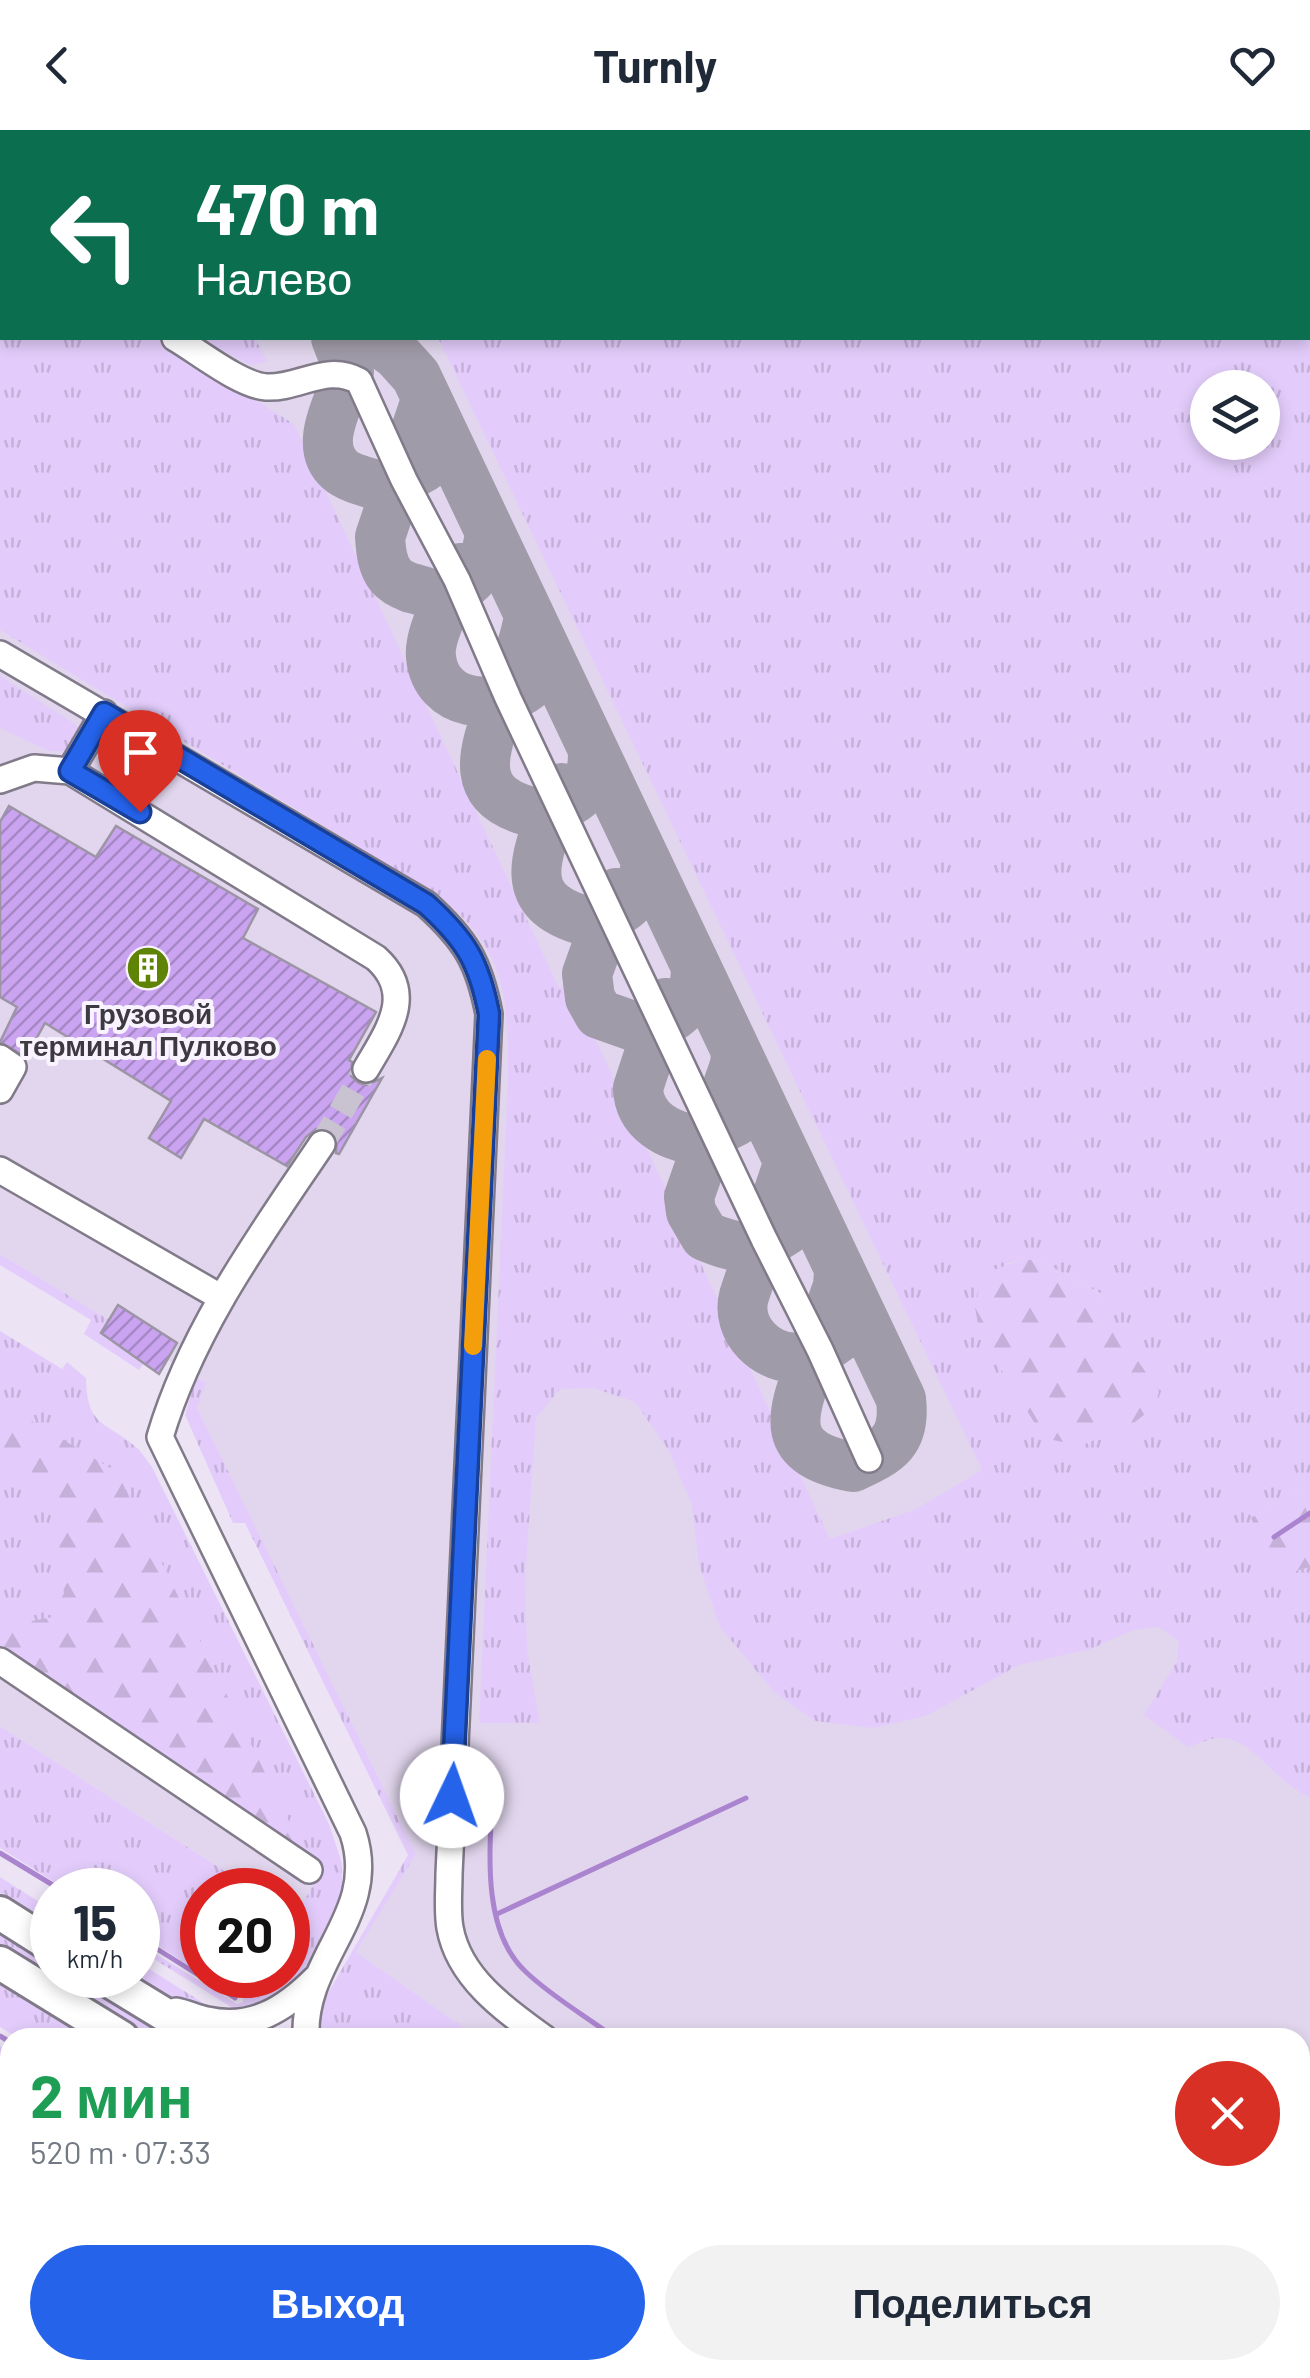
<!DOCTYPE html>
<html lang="ru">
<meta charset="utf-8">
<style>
:root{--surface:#fff;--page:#f2f2f3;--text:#1f2937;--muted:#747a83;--accent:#2563eb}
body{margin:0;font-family:Barlow,sans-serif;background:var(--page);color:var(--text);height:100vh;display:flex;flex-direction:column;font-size:38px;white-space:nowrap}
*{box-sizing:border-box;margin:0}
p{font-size:32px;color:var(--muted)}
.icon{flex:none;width:55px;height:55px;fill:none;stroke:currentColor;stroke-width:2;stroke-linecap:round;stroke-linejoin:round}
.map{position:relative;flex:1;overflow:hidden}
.side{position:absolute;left:0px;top:1898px;width:1310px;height:352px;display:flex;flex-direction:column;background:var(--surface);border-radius:30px 30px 0 0;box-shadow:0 5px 15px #0003}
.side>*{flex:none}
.hud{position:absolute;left:0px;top:0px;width:1310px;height:210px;box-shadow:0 5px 15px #0003;background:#0b6e4f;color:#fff;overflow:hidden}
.controls{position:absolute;left:1190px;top:240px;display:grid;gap:20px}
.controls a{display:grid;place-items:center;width:90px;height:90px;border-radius:50%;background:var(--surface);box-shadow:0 5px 15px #0003;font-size:50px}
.speed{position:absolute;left:30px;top:1738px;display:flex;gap:20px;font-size:50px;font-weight:700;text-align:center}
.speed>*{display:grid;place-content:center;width:130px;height:130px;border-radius:50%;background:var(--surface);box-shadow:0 5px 15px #0003;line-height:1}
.speed small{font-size:25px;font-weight:400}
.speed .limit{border:15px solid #d22;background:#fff;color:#111}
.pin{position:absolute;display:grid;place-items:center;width:85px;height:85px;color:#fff;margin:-102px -42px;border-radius:50% 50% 50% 0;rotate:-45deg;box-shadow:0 0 10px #0007}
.pin .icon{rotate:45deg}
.me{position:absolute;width:110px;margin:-55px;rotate:3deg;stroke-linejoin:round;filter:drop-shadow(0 0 8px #0008)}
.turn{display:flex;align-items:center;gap:35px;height:210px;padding:0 30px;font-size:45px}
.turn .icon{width:130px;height:130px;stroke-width:2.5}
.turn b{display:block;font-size:70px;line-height:85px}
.round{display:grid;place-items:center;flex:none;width:105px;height:105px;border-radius:52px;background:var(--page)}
.overview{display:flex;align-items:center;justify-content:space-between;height:170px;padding:0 30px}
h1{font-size:60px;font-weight:700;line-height:75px;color:#1e9e55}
.primary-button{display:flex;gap:20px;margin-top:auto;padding:20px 30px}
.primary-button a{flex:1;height:115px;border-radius:60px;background:var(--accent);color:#fff;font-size:40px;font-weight:700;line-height:115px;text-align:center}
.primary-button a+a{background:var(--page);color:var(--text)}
header{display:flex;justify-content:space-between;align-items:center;height:130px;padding:0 30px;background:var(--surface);font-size:45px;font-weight:700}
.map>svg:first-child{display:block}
.built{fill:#e1d6ed;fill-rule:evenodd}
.grass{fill:url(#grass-tufts);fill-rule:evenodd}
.forest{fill:url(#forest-firs)}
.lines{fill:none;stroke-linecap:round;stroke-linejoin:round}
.stream{stroke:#aa84ce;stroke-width:5}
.taxiway{stroke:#a09ba8;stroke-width:50}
.building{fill:url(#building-hatch);stroke:#9c95a4;stroke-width:2.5}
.minor-tunnel{stroke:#c9c2d1;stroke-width:25;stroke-dasharray:25 12;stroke-linecap:butt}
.minor-casing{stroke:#817a89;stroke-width:30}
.major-casing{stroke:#817a89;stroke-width:38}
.minor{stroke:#fff;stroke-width:25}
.major{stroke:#fff;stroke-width:32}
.route-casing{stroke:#184099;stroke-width:25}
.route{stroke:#2563eb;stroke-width:18}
.slow{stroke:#f59e0b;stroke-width:18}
.labels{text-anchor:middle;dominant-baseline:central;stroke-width:8;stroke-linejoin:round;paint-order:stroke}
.poi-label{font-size:28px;font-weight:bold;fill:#3c3940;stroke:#f8f3fe}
</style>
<header><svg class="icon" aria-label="back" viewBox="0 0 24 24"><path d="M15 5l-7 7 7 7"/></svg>Turnly<svg class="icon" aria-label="heart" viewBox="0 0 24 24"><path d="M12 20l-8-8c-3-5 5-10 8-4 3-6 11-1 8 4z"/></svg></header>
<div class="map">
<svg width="1310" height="2248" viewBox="0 0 1310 2248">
<defs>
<pattern id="grass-tufts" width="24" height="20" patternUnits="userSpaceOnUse" patternTransform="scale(2.5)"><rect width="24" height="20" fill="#e3ccfb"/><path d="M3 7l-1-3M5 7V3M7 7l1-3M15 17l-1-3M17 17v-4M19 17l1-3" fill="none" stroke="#c4b0d8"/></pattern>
<pattern id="forest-firs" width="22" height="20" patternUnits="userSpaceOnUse" patternTransform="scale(2.5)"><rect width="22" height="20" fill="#e3ccfb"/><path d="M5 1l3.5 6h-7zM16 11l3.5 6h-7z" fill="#c4b0d8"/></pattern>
<pattern id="building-hatch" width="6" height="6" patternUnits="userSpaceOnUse" patternTransform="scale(2.5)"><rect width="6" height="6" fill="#cba4f1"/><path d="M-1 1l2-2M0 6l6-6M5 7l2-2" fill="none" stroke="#a687c5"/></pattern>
</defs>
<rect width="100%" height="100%" fill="#ece4f5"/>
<!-- built -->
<path class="built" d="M0 0H1310V2248H966L955 2240H1300V1908L477 1907 355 1822 416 1724 196 1277 206 1252 168 1230 177 1212 119 1175 109 1190 0 1124ZM2 2H1308V208H2ZM1208 258H1262V312H1208Z
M0 1268 319 1747 295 1787 288 1782V1760H254L0 1596Z"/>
<!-- grass -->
<path class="grass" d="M0 0H153L154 2H2V87Z
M547 0H1310V1352L1251 1388 1288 1443 1310 1437V1667C1277 1655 1252 1606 1219 1608 1209 1608 1198 1614 1188 1617L1144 1585 1177 1531 1179 1511 1159 1497 1133 1500 1091 1519 1019 1535 926 1586 873 1598 815 1591 774 1562 720 1497 699 1435 692 1375 669 1321 635 1272 594 1258 560 1259 536 1288 525 1451 527 1520 540 1593H479L508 952C508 869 509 825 441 767L0 500V113L2 208H154L294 294 559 858 570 855 830 1409 914 1380 982 1340 438 208H1308V2H542ZM1208 258H1262V312H1208ZM1024 1129 1043 1132 1100 1163 1105 1182 1004 1134Z
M200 208H255L267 232 250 235Z
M0 546 75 594 81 601V608L65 621H49L0 598Z
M0 1124 109 1190 101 1203 144 1232 139 1240 84 1204 91 1190 0 1135Z
M0 1201 62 1239 67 1232 86 1248C87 1298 106 1291 136 1317 142 1322 147 1331 152 1337L329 1694 341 1730 343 1757 329 1791 303 1842 283 1869 239 1882 138 1819V1813L237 1874 243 1872V1865C232 1857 217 1853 205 1845H288V1782L295 1786 318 1747 0 1529Z
M196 1247 206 1252 197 1278 416 1724 356 1822 477 1907H316L319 1881 328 1863 408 1725 245 1393H233L185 1285Z
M0 1596 254 1760H202V1844L138 1803V1760H67L0 1718Z
M0 1747 52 1780V1797L0 1763Z
M0 1801 52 1833V1845H72L175 1907H154L0 1814Z
M138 1832 216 1881 161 1865 129 1845H138Z
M0 1852 90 1907H16L0 1897Z
M0 1916 10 1923V2240H428L410 2248H0Z
M558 2240H632L645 2248H571Z
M855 2240H954L966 2248H868Z"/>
<!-- forest -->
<path class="forest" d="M1024 1129 1043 1132 1100 1164 1105 1182 1159 1262 1155 1276 1135 1292 1081 1316 1044 1308 980 1206 975 1177 982 1144Z
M0 1272 117 1342 308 1730 0 1518V1484L27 1492 52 1487 64 1463 50 1382 38 1357 0 1327Z
M1310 1352V1437L1288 1443 1275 1440 1251 1388Z
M428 2240H491L497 2248H410Z"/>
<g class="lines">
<!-- stream -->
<path class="stream" d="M1274 1407 1310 1383
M494 1639C492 1701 476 1796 526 1842 552 1867 586 1886 615 1908
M0 1723 61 1760
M497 1784 746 1668
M138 1807 235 1868
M0 1906 10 1912
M330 2240 334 2248
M543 2240 556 2248
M843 2240 856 2248"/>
<!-- taxiway -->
<path class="taxiway" d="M260 0 262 2
M336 208 349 241C342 269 311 314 340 340 350 349 372 353 386 358L424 337
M374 208 397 225 416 246 901 1269C906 1311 888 1321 853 1337 779 1323 790 1289 811 1232 820 1207 829 1181 838 1156L839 1141
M426 270 380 407C381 421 382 435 391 446 396 452 403 455 411 458 418 459 428 464 435 464 464 463 485 440 488 414
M461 438C453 462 428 503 431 527 436 577 495 582 528 556
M529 488C524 513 515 539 505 563 484 619 461 669 541 684 576 670 593 664 593 623
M562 658C540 718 505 774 594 793 625 780 641 769 646 734
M616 763 587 844 590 868 599 884 647 901C676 887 696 874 696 839
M666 873 638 958C639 991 669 1007 699 1010L736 991
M736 923 735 935 689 1067 691 1082 705 1106C742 1121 754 1122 788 1099
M788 1034 744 1166C735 1199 767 1232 802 1227 816 1225 826 1216 838 1208"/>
</g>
<!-- building -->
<path class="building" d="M9 676 96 727 116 696 258 779 243 808 376 882 349 930 352 932 351 946 359 953 367 955 382 948 339 1024 336 1023 337 1008 332 1001 316 999 306 1007 287 1036 204 989 181 1028 149 1008 171 971 45 893 26 927 0 912 17 877 0 867V692Z
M118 1175 177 1213 159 1244 101 1203Z"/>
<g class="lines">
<!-- minor-tunnel -->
<path class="minor-tunnel" d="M322 1014 366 939"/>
<!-- minor casing -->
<g class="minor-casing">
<path id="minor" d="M0 100 2 101
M175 208C199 222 240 255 266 257 299 259 326 233 359 251L404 350 457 450 508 568 764 1109 820 1220 869 1329
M0 524 426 774C466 810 479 832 489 884L449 1744C449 1761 447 1781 450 1798 459 1848 505 1880 544 1908
M70 641 104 583
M0 650 34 638 70 641 376 828C416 864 388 901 366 939
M0 928 13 937 0 960
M0 1040 222 1168
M0 1531 309 1740
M176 1881C187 1883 196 1888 207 1890 252 1900 285 1879 315 1849
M306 1908C302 1827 380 1785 353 1703L160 1307C192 1199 260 1106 322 1014
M1015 2240 1026 2248"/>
</g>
<!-- major casing -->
<g class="major-casing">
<path id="major" d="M0 1783 52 1816
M0 1833 122 1908
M100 1845 203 1908
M666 2240 679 2248
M748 2240 761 2248"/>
</g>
<!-- minor -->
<use href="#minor" class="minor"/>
<!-- major -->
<use href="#major" class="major"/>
</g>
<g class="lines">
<!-- route casing -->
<g class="route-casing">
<path id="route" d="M140 682 70 641 104 583 426 774C466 810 479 832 489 884L452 1666"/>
</g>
<!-- route -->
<use href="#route" class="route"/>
<!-- slow -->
<path class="slow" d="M473 1216 487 929"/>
</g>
<!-- icons -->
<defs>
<g id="building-disc" transform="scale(2.25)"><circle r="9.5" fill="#5f8405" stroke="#f8f3fe"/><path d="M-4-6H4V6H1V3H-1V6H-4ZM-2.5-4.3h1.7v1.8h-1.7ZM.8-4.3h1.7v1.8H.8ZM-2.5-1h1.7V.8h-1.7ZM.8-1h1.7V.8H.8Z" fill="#fff"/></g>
</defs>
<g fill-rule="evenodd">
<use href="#building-disc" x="148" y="838"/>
</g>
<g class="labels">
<!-- poi labels -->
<g class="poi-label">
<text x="148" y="883">Грузовой<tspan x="148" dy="32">терминал Пулково</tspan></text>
</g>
</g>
</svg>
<div class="controls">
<a><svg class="icon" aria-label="layers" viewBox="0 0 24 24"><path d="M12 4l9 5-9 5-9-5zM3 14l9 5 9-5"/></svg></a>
</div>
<div class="speed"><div>15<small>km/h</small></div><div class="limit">20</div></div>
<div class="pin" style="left:140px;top:682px;background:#d93025"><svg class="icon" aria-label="arrive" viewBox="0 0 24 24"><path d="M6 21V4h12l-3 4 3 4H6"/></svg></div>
<svg class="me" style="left:452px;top:1666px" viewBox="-20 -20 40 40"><circle r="19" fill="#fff"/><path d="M0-13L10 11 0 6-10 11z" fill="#2563eb"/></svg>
<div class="hud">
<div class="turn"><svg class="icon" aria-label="left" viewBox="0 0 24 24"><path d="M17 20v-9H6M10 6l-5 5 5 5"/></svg><div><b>470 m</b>Налево</div></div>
</div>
<section class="side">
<div class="overview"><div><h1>2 мин</h1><p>520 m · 07:33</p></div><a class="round" style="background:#d93025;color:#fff"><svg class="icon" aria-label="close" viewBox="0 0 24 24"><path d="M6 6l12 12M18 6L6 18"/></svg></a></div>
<div class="primary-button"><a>Выход</a><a>Поделиться</a></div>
</section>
</div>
